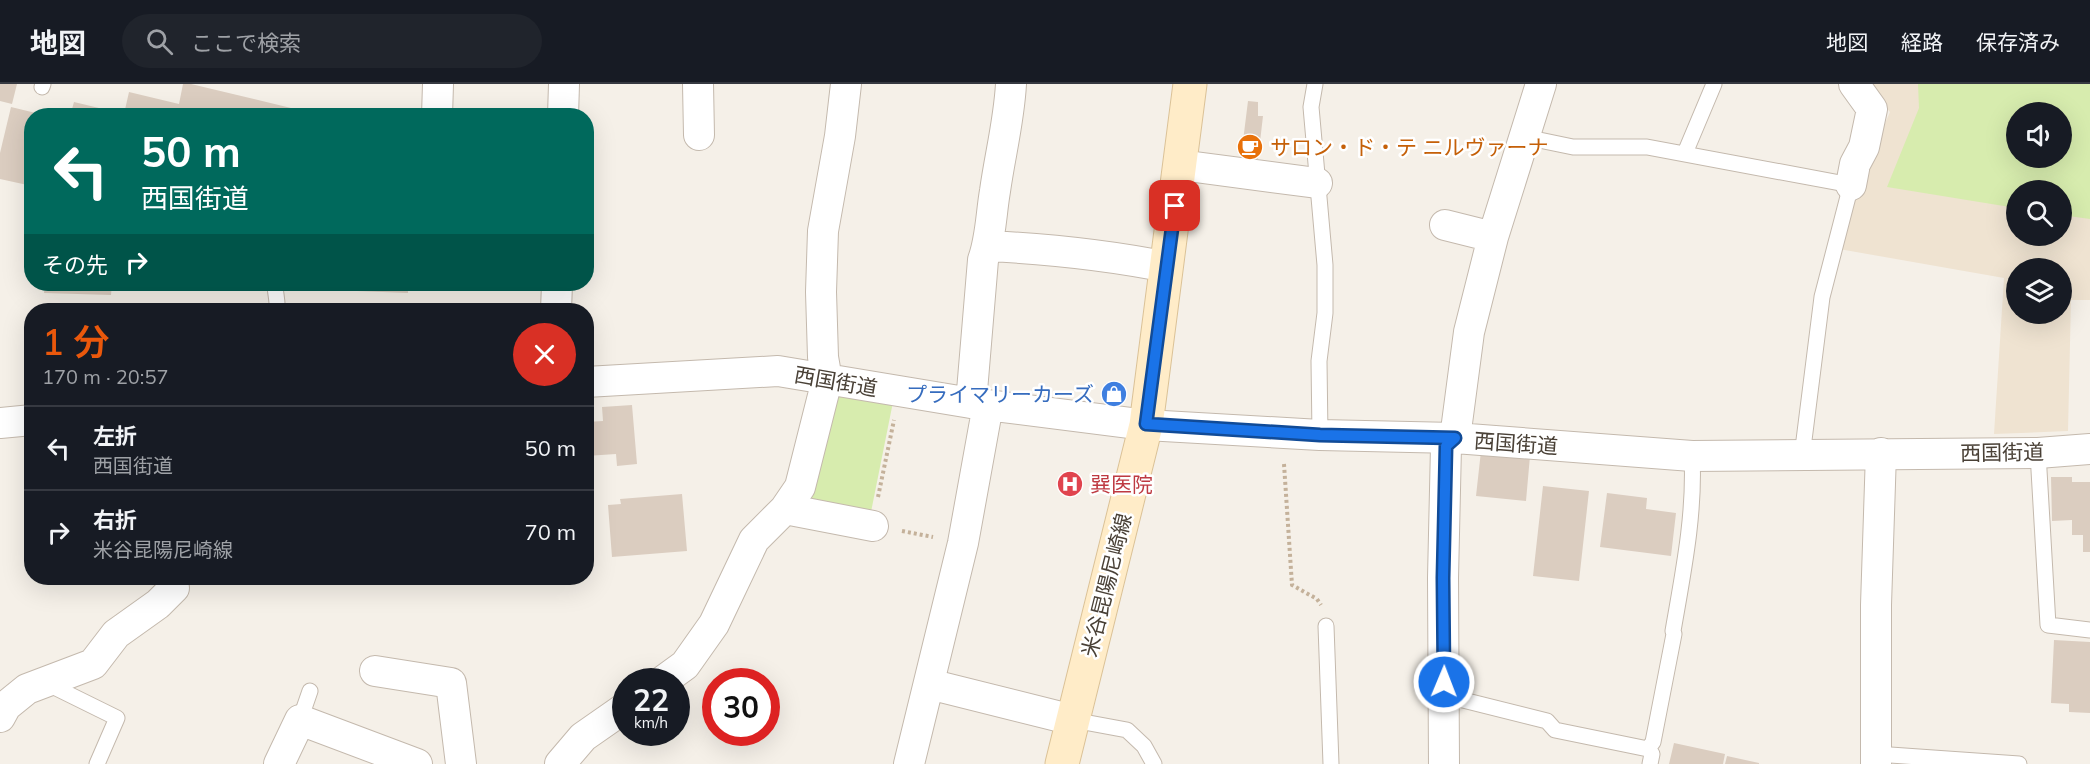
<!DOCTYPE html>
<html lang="ja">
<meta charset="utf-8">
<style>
:root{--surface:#171b24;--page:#20242c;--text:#f1f3f6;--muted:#9ea1a6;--line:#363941;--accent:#ea580c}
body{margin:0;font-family:Mulish,"Noto Sans JP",sans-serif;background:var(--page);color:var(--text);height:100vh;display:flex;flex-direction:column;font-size:22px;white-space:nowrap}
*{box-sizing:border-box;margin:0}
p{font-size:20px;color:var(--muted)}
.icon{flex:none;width:33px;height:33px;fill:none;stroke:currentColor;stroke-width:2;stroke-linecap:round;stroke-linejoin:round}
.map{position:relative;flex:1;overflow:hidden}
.panel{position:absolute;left:24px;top:219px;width:570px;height:282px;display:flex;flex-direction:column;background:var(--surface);border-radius:24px;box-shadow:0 6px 24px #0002}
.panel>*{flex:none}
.banner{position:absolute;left:24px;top:24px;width:570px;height:183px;border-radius:24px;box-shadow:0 6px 24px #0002;background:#00695c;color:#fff;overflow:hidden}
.tools{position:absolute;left:2006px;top:18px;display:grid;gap:12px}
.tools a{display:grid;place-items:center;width:66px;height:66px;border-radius:50%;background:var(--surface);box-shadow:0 6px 24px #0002;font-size:30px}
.speed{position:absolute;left:612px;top:584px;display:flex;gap:12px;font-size:30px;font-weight:700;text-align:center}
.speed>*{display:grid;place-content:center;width:78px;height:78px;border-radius:50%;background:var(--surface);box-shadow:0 6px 24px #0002;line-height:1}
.speed small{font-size:15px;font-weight:400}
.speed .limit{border:9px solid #d22;background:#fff;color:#111}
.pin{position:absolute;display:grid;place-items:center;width:51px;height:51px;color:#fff;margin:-26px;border-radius:12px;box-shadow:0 3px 9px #0006}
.me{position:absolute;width:66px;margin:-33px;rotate:1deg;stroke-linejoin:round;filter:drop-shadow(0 0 4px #0008)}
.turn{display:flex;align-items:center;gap:21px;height:126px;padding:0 18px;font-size:27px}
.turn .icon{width:78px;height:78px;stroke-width:2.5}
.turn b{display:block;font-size:42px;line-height:51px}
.then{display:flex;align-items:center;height:57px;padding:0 18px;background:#0003;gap:12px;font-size:22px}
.round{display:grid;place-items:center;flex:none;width:63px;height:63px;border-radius:32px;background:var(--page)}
.summary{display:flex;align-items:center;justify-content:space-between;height:102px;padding:0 18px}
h1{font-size:36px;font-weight:600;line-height:45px;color:var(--accent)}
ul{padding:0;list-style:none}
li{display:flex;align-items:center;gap:18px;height:84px;padding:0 18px;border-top:2px solid var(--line)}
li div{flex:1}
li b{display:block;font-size:22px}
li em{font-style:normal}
header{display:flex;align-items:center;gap:36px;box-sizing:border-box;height:84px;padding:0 30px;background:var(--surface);border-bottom:2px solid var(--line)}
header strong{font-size:28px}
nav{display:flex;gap:33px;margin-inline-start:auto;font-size:21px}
.search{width:420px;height:54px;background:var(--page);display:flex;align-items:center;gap:15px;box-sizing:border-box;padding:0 21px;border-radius:33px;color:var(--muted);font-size:22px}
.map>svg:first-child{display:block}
.education{fill:#efe3d1;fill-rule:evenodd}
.green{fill:#d7ecae;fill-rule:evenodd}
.building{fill:#dbcdc0}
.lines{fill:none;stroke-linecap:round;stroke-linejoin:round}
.lane-casing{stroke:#c4b9ad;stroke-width:17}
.street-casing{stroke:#c4b9ad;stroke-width:32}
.secondary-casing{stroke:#dbc297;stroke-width:35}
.path{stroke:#c4b19a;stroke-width:4;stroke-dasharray:3 3;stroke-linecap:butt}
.lane{stroke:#fff;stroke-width:15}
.street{stroke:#fff;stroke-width:30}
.secondary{stroke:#ffecc8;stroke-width:33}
.route-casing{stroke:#114b97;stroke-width:15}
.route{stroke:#1a73e8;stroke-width:10}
.labels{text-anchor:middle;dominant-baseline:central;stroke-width:5;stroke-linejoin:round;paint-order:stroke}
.food-label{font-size:21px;fill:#c56008;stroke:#fff;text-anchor:start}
.street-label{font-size:21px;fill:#494036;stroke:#fff}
.shop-label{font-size:21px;fill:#366cbe;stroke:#fff;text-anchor:end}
.health-label{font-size:21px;fill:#be3a42;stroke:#fff;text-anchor:start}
</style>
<header>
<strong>地図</strong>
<div class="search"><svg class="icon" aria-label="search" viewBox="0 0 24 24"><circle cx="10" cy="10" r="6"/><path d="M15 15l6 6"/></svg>ここで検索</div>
<nav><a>地図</a><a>経路</a><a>保存済み</a></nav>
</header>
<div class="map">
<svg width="2090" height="680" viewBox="0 0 2090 680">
<rect width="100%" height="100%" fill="#f5f0e8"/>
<!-- education -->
<path class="education" d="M1865 0H2090V216H2071L2068 347 1994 350 2004 194 1839 165 1865 85 1890 28ZM2016 28H2061V74H2016ZM2016 106H2061V152H2016ZM2016 184H2061V230H2016Z"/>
<!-- green -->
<path class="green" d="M1918 0H2090V135L2061 131V106H2016V124L1887 103 1919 24ZM2016 28H2061V74H2016Z
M841 305 894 313 870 433 800 418Z"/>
<!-- building -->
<path class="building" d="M0 0H17L12 20 0 17Z
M183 0H191L291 24 289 32H70L74 18 124 30 129 8 179 20Z
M1248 17 1258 18V32H1263L1258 75 1241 73Z
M11 23 44 31 32 32V102L0 95V69Z
M45 200H112L111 211 44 209Z
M331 200H408V209L331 206Z
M239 220 269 222V226H239Z
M632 321 637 380 617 382 616 370 586 372V338L603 337 602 323Z
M1481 367 1530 372 1526 417 1476 412Z
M2051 393H2072V398H2090V468H2083V451H2072V436L2052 437Z
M1543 402 1589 407 1579 497 1533 492Z
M1607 409 1647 414 1646 425 1676 429 1671 472 1600 463Z
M682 410 687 467 612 473 608 421 621 420 620 415Z
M2054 556 2090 558V629L2069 628V620L2051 619Z
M1674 659 1725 670 1723 680H1669Z
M1727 672 1759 679V680H1725Z"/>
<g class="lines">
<!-- lane casing -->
<g class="lane-casing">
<path id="lane" d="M1315 0 1311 23 1325 181V229L1319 277 1320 351
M42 3 43 0
M1525 53 1573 63H1647L1851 101 1822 213 1802 372
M1685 69 1714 0
M275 200C275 209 278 217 277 226
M2038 369 2048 541 2090 546
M1326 542 1331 680
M46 599 117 634 97 680
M1443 611 1547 637 1555 646 1648 665
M300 636 310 607
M1073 636 1127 646 1144 662 1154 680
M1876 670 2019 680
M1650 680 1652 670 1648 665 1653 658 1674 550 1673 547C1683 489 1695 431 1692 372"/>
</g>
<!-- street casing -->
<g class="street-casing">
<path id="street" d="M698 0 699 51
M437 32 438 0
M563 32 564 0
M1180 81 1317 99
M1851 101 1855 80 1864 63 1872 25 1854 0
M1445 141 1493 153
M988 162C1049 165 1107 171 1167 183
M556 226 557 200
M586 298 778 287 971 319 1146 341 1320 351 1455 354 1692 372 2038 369 2090 365
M971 319 983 176C991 154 991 130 995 107 1000 71 1009 37 1011 0
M0 339 32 336
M785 425 873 442
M375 587 451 599 461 680
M663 597 685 581 714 540 754 456 785 425 800 403 827 296 823 273 821 208 823 147 840 52 846 0
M929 600 1073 636
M0 633 6 622 27 605 93 580 116 550 158 520 174 504
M279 680 300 636 417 680
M560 680 583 653 626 623
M909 680 963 459 988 321
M1444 680 1443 494 1446 362 1455 354 1469 248 1493 153 1541 0
M1876 680V521L1881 369"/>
</g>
<!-- secondary casing -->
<g class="secondary-casing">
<path id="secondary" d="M1062 680 1146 341 1190 0"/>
</g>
<!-- path -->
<path class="path" d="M1284 380 1292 501 1317 515 1321 521
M878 413 894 336
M902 447 933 453"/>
<!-- lane -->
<use href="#lane" class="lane"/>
<!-- street -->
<use href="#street" class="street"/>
<!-- secondary -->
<use href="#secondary" class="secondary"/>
</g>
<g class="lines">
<!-- route casing -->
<g class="route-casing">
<path id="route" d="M1175 122 1146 340 1320 351 1455 354 1446 362 1443 494 1444 598"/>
</g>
<!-- route -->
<use href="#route" class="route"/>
</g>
<!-- icons -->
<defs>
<g id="cafe-disc" transform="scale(1.35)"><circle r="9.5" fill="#e8710a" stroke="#fff"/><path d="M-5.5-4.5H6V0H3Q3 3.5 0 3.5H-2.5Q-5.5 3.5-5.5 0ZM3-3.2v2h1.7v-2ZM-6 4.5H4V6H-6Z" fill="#fff"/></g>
<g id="shop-disc" transform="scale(1.35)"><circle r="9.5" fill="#3f7fe0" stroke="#fff"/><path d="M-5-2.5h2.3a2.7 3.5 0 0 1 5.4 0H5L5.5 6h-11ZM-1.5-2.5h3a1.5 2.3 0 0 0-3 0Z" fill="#fff"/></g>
<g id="hospital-disc" transform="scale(1.35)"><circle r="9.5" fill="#e0444e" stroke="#fff"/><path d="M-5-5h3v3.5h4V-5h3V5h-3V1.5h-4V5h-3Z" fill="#fff"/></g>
</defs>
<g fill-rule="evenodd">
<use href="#cafe-disc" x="1250" y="63"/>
<use href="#shop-disc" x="1114" y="310"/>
<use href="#hospital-disc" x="1070" y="400"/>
</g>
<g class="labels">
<!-- food labels -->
<g class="food-label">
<text x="1270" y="63">サロン・ド・テ ニルヴァーナ</text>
</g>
<!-- street labels -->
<g class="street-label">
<text transform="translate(836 297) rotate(10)">西国街道</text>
<text transform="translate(1516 359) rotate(4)">西国街道</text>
<text transform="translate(2002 368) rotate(-1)">西国街道</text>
<text transform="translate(1106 501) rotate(-76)">米谷昆陽尼崎線</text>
</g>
<!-- shop labels -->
<g class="shop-label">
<text x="1094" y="310">プライマリーカーズ</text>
</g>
<!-- health labels -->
<g class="health-label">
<text x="1090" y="400">巽医院</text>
</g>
</g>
</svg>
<div class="tools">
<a><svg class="icon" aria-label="sound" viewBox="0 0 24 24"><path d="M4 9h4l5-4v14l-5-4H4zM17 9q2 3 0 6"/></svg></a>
<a><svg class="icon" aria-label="search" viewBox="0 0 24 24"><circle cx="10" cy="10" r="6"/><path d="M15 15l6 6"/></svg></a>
<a><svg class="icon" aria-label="layers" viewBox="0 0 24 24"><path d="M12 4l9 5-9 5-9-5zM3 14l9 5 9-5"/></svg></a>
</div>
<div class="speed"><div>22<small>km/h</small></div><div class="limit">30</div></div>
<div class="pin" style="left:1175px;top:122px;background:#d93025"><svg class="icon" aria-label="arrive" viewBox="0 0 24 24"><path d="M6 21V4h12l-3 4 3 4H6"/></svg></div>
<svg class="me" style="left:1444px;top:598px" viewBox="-20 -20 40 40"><circle r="17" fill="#1a73e8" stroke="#fff" stroke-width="3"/><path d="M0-11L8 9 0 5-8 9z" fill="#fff"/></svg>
<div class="banner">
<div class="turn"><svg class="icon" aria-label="left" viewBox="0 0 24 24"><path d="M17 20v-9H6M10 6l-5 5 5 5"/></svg><div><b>50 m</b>西国街道</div></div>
<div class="then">その先<svg class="icon" aria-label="right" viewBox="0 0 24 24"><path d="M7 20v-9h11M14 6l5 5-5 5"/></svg></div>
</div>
<section class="panel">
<div class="summary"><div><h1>1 分</h1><p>170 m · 20:57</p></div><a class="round" style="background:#d93025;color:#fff"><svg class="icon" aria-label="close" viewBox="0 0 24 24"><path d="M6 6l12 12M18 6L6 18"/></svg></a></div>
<ul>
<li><svg class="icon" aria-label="left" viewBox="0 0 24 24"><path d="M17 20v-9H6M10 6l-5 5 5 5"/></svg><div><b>左折</b><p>西国街道</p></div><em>50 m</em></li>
<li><svg class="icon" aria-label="right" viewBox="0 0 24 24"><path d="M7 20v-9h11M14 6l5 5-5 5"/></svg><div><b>右折</b><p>米谷昆陽尼崎線</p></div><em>70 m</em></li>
</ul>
</section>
</div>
